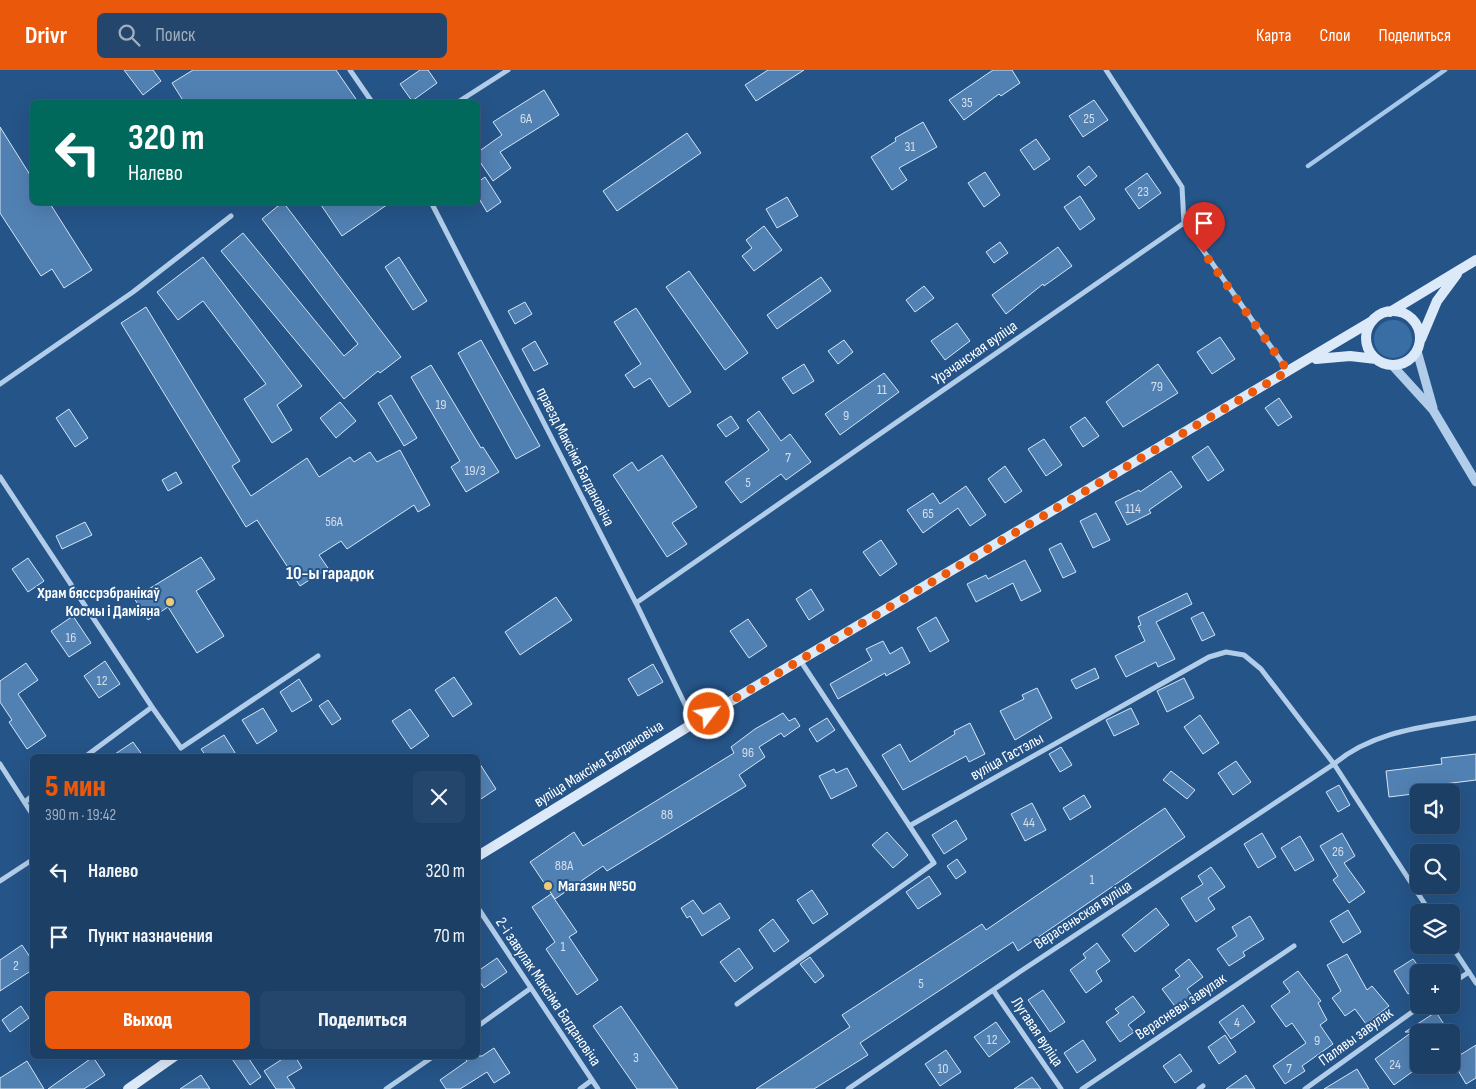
<!DOCTYPE html>
<html lang="ru">
<meta charset="utf-8">
<style>
:root{--surface:#1c3f66;--page:#25466c;--text:#f1f3f6;--muted:#a0afbf;--line:#3a587a;--accent:#ea580c}
body{margin:0;font-family:"Sofia Sans Condensed",sans-serif;background:var(--page);color:var(--text);height:100vh;display:flex;flex-direction:column;font-size:19px;white-space:nowrap}
*{box-sizing:border-box;margin:0}
p{font-size:16px;color:var(--muted)}
.icon{flex:none;width:28px;height:28px;fill:none;stroke:currentColor;stroke-width:2;stroke-linecap:round;stroke-linejoin:round}
.map{position:relative;flex:1;overflow:hidden}
.panel{position:absolute;left:30px;top:684px;width:450px;height:305px;display:flex;flex-direction:column;background:var(--surface);border-radius:8px;box-shadow:0 5px 20px #0002,0 0 0 1px var(--line)}
.panel>*{flex:none}
.banner{position:absolute;left:30px;top:30px;width:450px;height:105px;border-radius:8px;box-shadow:0 5px 20px #0002,0 0 0 1px var(--line);background:#00695c;color:#fff;overflow:hidden}
.controls{position:absolute;left:1410px;top:714px;display:grid;gap:10px}
.controls a{display:grid;place-items:center;width:50px;height:50px;border-radius:8px;background:var(--surface);box-shadow:0 5px 20px #0002,0 0 0 1px var(--line);font-size:25px}
.pin{position:absolute;display:grid;place-items:center;width:42px;height:42px;color:#fff;margin:-51px -21px;border-radius:50% 50% 50% 0;rotate:-45deg;box-shadow:0 0 5px #0007}
.pin .icon{rotate:45deg}
.me{position:absolute;width:55px;margin:-28px;rotate:59deg;stroke-linejoin:round;filter:drop-shadow(0 0 4px #0008)}
.turn{display:flex;align-items:center;gap:18px;height:105px;padding:0 15px;font-size:22px}
.turn .icon{width:65px;height:65px;stroke-width:2.5}
.turn b{display:block;font-size:35px;line-height:42px}
.round{display:grid;place-items:center;flex:none;width:52px;height:52px;border-radius:8px;background:var(--page)}
.summary{display:flex;align-items:center;justify-content:space-between;height:85px;padding:0 15px}
h1{font-size:30px;font-weight:800;line-height:38px;color:var(--accent)}
.button{display:flex;gap:10px;margin-top:auto;padding:10px 15px}
.button a{flex:1;height:58px;border-radius:8px;background:var(--accent);color:#fff;font-size:20px;font-weight:800;line-height:58px;text-align:center}
.button a+a{background:var(--page);color:var(--text)}
ul{padding:0;list-style:none}
li{display:flex;align-items:center;gap:15px;height:65px;padding:0 15px}
li div{flex:1}
li b{display:block;font-size:19px}
li em{font-style:normal}
header{display:flex;align-items:center;gap:30px;box-sizing:border-box;height:70px;padding:0 25px;background:var(--accent);color:#fff}
header strong{font-size:24px}
nav{display:flex;gap:28px;margin-inline-start:auto;font-size:18px}
.search{width:350px;height:45px;background:var(--page);display:flex;align-items:center;gap:12px;box-sizing:border-box;padding:0 18px;border-radius:8px;color:var(--muted);font-size:19px}
.map>svg:first-child{display:block}
.green{fill:#396ea5}
.lines{fill:none;stroke-linecap:round;stroke-linejoin:round}
.stream{stroke:#a5c8ea;stroke-width:4.5}
.building{fill:#5180b2;stroke:#d5e6f7}
.minor{stroke:#b1cde9;stroke-width:5}
.tertiary{stroke:#b1cde9;stroke-width:9}
.secondary{stroke:#dce9f8;stroke-width:10}
.route{stroke:#ea580c;stroke-width:9;stroke-dasharray:0 16.2}
.poi-dot{fill:#f3ca75;stroke:#255488;stroke-width:2}
.labels{text-anchor:middle;dominant-baseline:central;stroke-width:4;stroke-linejoin:round;paint-order:stroke}
.number-label{font-size:14px;fill:#d4dfec}
.street-label{font-size:16px;fill:#fff;stroke:#255488}
.poi-label{font-size:16px;font-weight:bold;fill:#fff;stroke:#255488;text-anchor:end}
.neighbourhood-label{font-size:18px;font-weight:bold;fill:#fff;stroke:#255488}
</style>
<header>
<strong>Drivr</strong>
<div class="search"><svg class="icon" aria-label="search" viewBox="0 0 24 24"><circle cx="10" cy="10" r="6"/><path d="M15 15l6 6"/></svg>Поиск</div>
<nav><a>Карта</a><a>Слои</a><a>Поделиться</a></nav>
</header>
<div class="map">
<svg width="1476" height="1019" viewBox="0 0 1476 1019">
<rect width="100%" height="100%" fill="#255488"/>
<!-- green -->
<path class="green" d="M1374 269a19 19 0 1 1 38 0a19 19 0 1 1-38 0Z"/>
<g class="lines">
<!-- stream -->
<path class="stream" d="M1308 96 1445 0"/>
</g>
<!-- building -->
<path class="building" d="M124 0H153L161 11 143 25Z
M193 0H336L358 32H184L172 13Z
M420 0H428L437 13 412 31 400 14Z
M768 0H804L756 31 745 15Z
M993 0H1012L1020 13 1001 26 999 24 964 50 949 30Z
M544 20 559 45 500 82 511 98 493 111 478 89V82L502 65 493 52Z
M1094 30 1108 50 1083 67 1069 46Z
M923 52 937 77 899 98 907 110 892 120 871 87 896 71 895 68Z
M0 57 32 108V132H49L92 200 64 218 52 199 41 206 0 143Z
M687 63 701 83 617 141 603 121Z
M1036 69 1050 89 1034 100 1020 80Z
M1089 96 1097 106 1085 116 1077 106Z
M985 102 1000 125 984 137 968 113Z
M1147 103 1161 123 1139 139 1125 119Z
M485 107 501 132 487 142 478 127V112Z
M1080 126 1095 149 1080 160 1064 137Z
M787 127 798 146 777 158 766 139Z
M283 132 401 287 380 303 378 301 344 329 221 181 243 163 344 286 358 274 262 149Z
M319 132H391L342 166Z
M764 156 782 180 754 201 742 186 752 178 746 170Z
M1000 172 1008 183 994 193 986 182Z
M1058 177 1072 196 1044 216 1043 214 1006 244 992 225Z
M203 187 302 316 277 335 292 360 272 373 244 329 266 314 203 231 178 250 157 222Z
M399 187 427 231 413 240 385 197Z
M689 201 748 283 725 300 666 217Z
M821 207 831 221 777 259 767 245Z
M924 216 934 228 915 242 906 230Z
M525 232 532 244 515 254 508 241Z
M146 237 240 391 232 396 251 426 307 388 319 407 350 387 354 392 370 382 377 392 400 380 430 435 418 442 414 435 347 479 341 471 319 485 328 498 300 516 257 450 246 457 121 253Z
M636 238 691 322 669 337 650 308 634 318 625 305 641 294 614 252Z
M957 253 970 271 945 290 931 271Z
M1220 267 1235 289 1212 304 1197 282Z
M481 270 540 376 516 389 458 283Z
M844 270 853 282 838 294 828 281Z
M535 271 548 294 534 301 522 279Z
M804 294 814 311 793 324 782 308Z
M1158 294 1178 323 1123 357 1106 332Z
M431 295 481 378 483 377 499 402 466 422 451 397 460 391 411 307Z
M884 303 899 322 840 365 825 344Z
M391 325 417 368 404 376 378 333Z
M1279 328 1292 347 1278 356 1265 338Z
M340 332 356 351 336 368 320 348Z
M69 339 88 368 75 377 56 348Z
M759 341 781 371 790 364 811 392 786 410 781 404 741 433 725 412 769 380 747 350Z
M731 346 739 358 726 367 717 355Z
M1085 347 1099 366 1083 377 1070 357Z
M1044 369 1062 395 1046 406 1028 379Z
M1208 376 1224 400 1208 411 1192 387Z
M662 385 697 437 672 453 687 474 667 487 613 405 632 392 638 401Z
M1005 396 1022 421 1005 433 988 409Z
M1171 401 1182 417 1149 440 1151 443 1127 455 1115 432 1139 420 1140 422Z
M176 402 182 413 168 421 162 410Z
M966 416 986 445 970 456 958 438 923 463 907 440 933 423 940 434Z
M1096 443 1110 470 1093 478 1080 451Z
M85 452 92 465 62 479 56 466Z
M881 470 897 494 880 506 863 482Z
M1061 473 1076 502 1063 508 1049 479Z
M201 487 215 509 196 521 224 566 197 583 168 537 148 550 134 528Z
M28 488 44 511 28 522 12 499Z
M1025 490 1041 521 1021 531 1013 513 976 532 967 514 986 505 988 509Z
M811 519 824 540 809 550 796 529Z
M1187 523 1192 534 1156 552 1175 589 1158 597 1156 592 1126 607 1115 586 1145 571 1138 556 1141 555 1138 547Z
M556 527 572 550 520 585 505 562Z
M1203 542 1215 565 1202 571 1191 548Z
M73 546 91 573 69 587 51 561Z
M936 547 949 571 930 582 917 558Z
M748 549 767 576 749 588 730 561Z
M883 571 890 584 902 577 910 593 886 606 885 603 838 629 830 614 872 590 866 579Z
M105 591 120 614 99 628 84 606Z
M26 593 38 610 18 624 46 666 27 679 9 652 12 650 0 632V611Z
M653 594 663 612 638 626 628 609Z
M1095 598 1099 608 1076 619 1071 610Z
M454 607 472 634 453 647 435 620Z
M1184 608 1194 628 1167 642 1157 621Z
M299 609 312 630 292 642 280 622Z
M1037 618 1052 648 1015 670 1000 641 1024 629 1022 625Z
M328 630 341 649 332 655 319 636Z
M263 638 277 661 257 674 242 650Z
M1131 638 1139 654 1114 666 1106 650Z
M410 639 429 666 411 679 392 651Z
M783 643 789 651 795 648 800 656 784 667 781 663 759 677 765 687 739 705 746 716 607 801 603 796 555 829 530 792 574 762 583 776 734 683 731 677 755 659Z
M1200 645 1219 673 1203 684 1184 657Z
M827 648 835 660 817 672 809 659Z
M970 653 985 684 969 692 966 686 903 720 882 685 900 674 910 692 955 664 954 661Z
M224 665 237 686H206L201 679Z
M133 672 143 686H112Z
M1061 677 1072 695 1060 702 1049 684Z
M1476 684V710L1428 716 1429 722 1389 727 1386 701 1442 694 1441 688Z
M478 691 496 719 478 731Z
M1236 691 1251 712 1233 725 1218 703Z
M847 698 857 716 831 729 819 706 834 699 836 703Z
M1171 701 1195 720 1187 729 1163 710Z
M1339 715 1350 735 1338 742 1326 722Z
M1084 725 1091 737 1070 750 1063 738Z
M1032 733 1046 760 1025 771 1011 744Z
M1165 738 1185 767 1018 881 1013 872 860 973 868 985 814 1019H756L850 957 842 945 982 854 986 860Z
M956 750 967 769 944 784 932 765Z
M887 762 908 785 893 798 872 775Z
M1262 763 1276 787 1258 798 1244 774Z
M1342 763 1355 786 1344 793 1365 822 1349 833 1333 810 1338 806 1320 776Z
M1300 766 1314 790 1295 801 1281 778Z
M957 789 966 802 956 809 947 796Z
M1211 797 1225 817 1208 828 1215 839 1196 852 1181 828 1203 814 1198 806Z
M929 806 941 824 918 839 906 822Z
M812 820 828 844 813 854 797 830Z
M551 824 577 862 569 867 598 910 577 925 546 879 555 872 532 837Z
M693 830 703 844 720 833 730 848 702 866 690 846 687 848 681 838Z
M1156 838 1169 855 1135 882 1122 865Z
M1348 840 1361 862 1343 873 1330 851Z
M1250 846 1264 869 1243 882 1245 886 1229 896 1217 879 1237 866 1232 857Z
M773 849 789 871 774 882 759 860Z
M1097 873 1110 891 1096 901 1102 911 1086 923 1070 900 1086 888 1083 884Z
M22 875 32 890V900L0 921V890Z
M739 878 753 898 735 912 720 892Z
M1347 884 1367 920 1372 916 1389 936 1366 954 1355 939 1345 946 1332 928 1341 921 1327 895Z
M810 887 824 906 815 913 800 894Z
M497 888 507 902 484 918 478 909V901Z
M1189 889 1203 907 1187 919 1193 927 1177 939 1162 919 1180 906 1175 900Z
M1413 889 1419 897V917L1408 924 1394 901Z
M1298 901 1321 931 1318 933 1327 950 1320 955 1333 974 1302 996 1305 1001 1285 1014 1273 996 1306 973 1292 953 1286 957 1271 936 1290 922 1283 912Z
M1043 920 1065 952 1050 962 1028 930Z
M1133 926 1145 942 1128 955 1134 962 1120 972 1106 952 1119 943 1115 939Z
M1243 935 1255 952 1231 969 1219 952Z
M21 936 29 948 10 962 2 950Z
M621 936 678 1019H637L593 956Z
M1436 942 1449 962H1419V997L1394 1015 1375 989 1412 962H1405Z
M996 952 1010 972 989 987 974 967Z
M1225 965 1236 982 1219 994 1208 977Z
M1083 970 1096 990 1077 1003 1064 983Z
M1476 975V1008L1466 1014 1452 990Z
M494 978 510 1003 494 1013 487 1002 460 1019H446L440 1010 467 991 464 986H482Z
M946 980 961 1002 940 1016 925 994Z
M1180 984 1192 1001 1175 1013 1163 996Z
M230 986H247L261 1007 250 1015Z
M287 986H295L302 998 287 1007 295 1019H276L264 1001Z
M93 987 105 1005 84 1019H48Z
M27 991 44 1019H0V1008Z
M1357 999 1369 1019H1324Z
M201 1005 210 1019H180Z
M1246 1005 1255 1019H1226Z
M1032 1007 1041 1019H1014Z"/>
<g class="lines">
<!-- minor -->
<path class="minor" d="M350 0 372 32
M1106 0 1182 117 1184 153
M458 32 508 0
M431 132 636 533 694 653
M1184 153 1288 301
M0 314 133 222 231 146
M0 407 152 637
M636 533 1184 153
M86 686 152 637 181 678 318 586
M0 694 32 744
M25 732 32 726
M911 755 1209 587 1226 582 1244 585 1261 599 1334 694 1430 842
M0 811 32 790
M478 838 598 1019
M1451 875 1476 913
M1451 914 1469 902
M993 920 1061 1019
M737 934 934 793 800 590
M478 956 531 918
M386 1019 434 986
M580 1019 592 1010
M848 1019 1018 903 1334 694C1374 660 1426 657 1476 648
M1082 1019 1294 876
M1199 1019 1203 1016
M1305 1019 1422 935"/>
<!-- tertiary -->
<path class="tertiary" d="M1417 281 1433 338
M1392 295 1433 340 1476 412"/>
<!-- secondary -->
<path class="secondary" d="M1366 268a27 27 0 1 1 54 0a27 27 0 1 1-54 0Z
M1390 242 1476 190
M1421 269 1437 231 1457 204
M1316 289 1350 286 1376 289
M478 786 694 653 1372 251
M128 1019 175 986"/>
</g>
<g class="lines">
<!-- route -->
<path class="route" d="M709 644 1288 301 1204 183"/>
</g>
<!-- markers -->
<g class="poi-dot">
<circle cx="170" cy="532" r="5"/>
<circle cx="548" cy="816" r="5"/>
</g>
<g class="labels">
<!-- number labels -->
<g class="number-label">
<text x="967" y="32">35</text>
<text x="526" y="48">6А</text>
<text x="1089" y="48">25</text>
<text x="910" y="76">31</text>
<text x="1143" y="121">23</text>
<text x="1157" y="316">79</text>
<text x="882" y="319">11</text>
<text x="441" y="334">19</text>
<text x="846" y="345">9</text>
<text x="788" y="387">7</text>
<text x="475" y="400">19/3</text>
<text x="748" y="412">5</text>
<text x="1133" y="438">114</text>
<text x="928" y="443">65</text>
<text x="334" y="451">56А</text>
<text x="71" y="567">16</text>
<text x="102" y="610">12</text>
<text x="748" y="682">96</text>
<text x="667" y="744">88</text>
<text x="1029" y="752">44</text>
<text x="1338" y="781">26</text>
<text x="564" y="795">88А</text>
<text x="1092" y="809">1</text>
<text x="563" y="876">1</text>
<text x="16" y="895">2</text>
<text x="921" y="913">5</text>
<text x="1237" y="952">4</text>
<text x="992" y="969">12</text>
<text x="1317" y="970">9</text>
<text x="636" y="987">3</text>
<text x="1395" y="994">24</text>
<text x="943" y="998">10</text>
<text x="1289" y="998">7</text>
</g>
<!-- street labels -->
<g class="street-label">
<text transform="translate(975 283) rotate(-35)">Урэчанская вуліца</text>
<text transform="translate(575 387) rotate(63)">праезд Максіма Багдановіча</text>
<text transform="translate(1007 687) rotate(-29)">вуліца Гастэлы</text>
<text transform="translate(599 694) rotate(-32)">вуліца Максіма Багдановіча</text>
<text transform="translate(1083 845) rotate(-33)">Верасеньская вуліца</text>
<text transform="translate(548 922) rotate(56)">2-і завулак Максіма Багдановіча</text>
<text transform="translate(1181 937) rotate(-34)">Верасневы завулак</text>
<text transform="translate(1037 962) rotate(56)">Лугавая вуліца</text>
<text transform="translate(1356 967) rotate(-36)">Палявы завулак</text>
</g>
<!-- poi labels -->
<g class="poi-label">
<text x="160" y="523">Храм бяссрэбранікаў<tspan x="160" dy="18">Космы і Даміяна</tspan></text>
<text x="558" y="816" text-anchor="start">Магазин №50</text>
</g>
<!-- neighbourhood labels -->
<g class="neighbourhood-label">
<text x="330" y="503">10-ы гарадок</text>
</g>
</g>
</svg>
<div class="controls">
<a><svg class="icon" aria-label="sound" viewBox="0 0 24 24"><path d="M4 9h4l5-4v14l-5-4H4zM17 9q2 3 0 6"/></svg></a>
<a><svg class="icon" aria-label="search" viewBox="0 0 24 24"><circle cx="10" cy="10" r="6"/><path d="M15 15l6 6"/></svg></a>
<a><svg class="icon" aria-label="layers" viewBox="0 0 24 24"><path d="M12 4l9 5-9 5-9-5zM3 14l9 5 9-5"/></svg></a>
<a>+</a>
<a>−</a>
</div>
<div class="pin" style="left:1204px;top:183px;background:#d93025"><svg class="icon" aria-label="arrive" viewBox="0 0 24 24"><path d="M6 21V4h12l-3 4 3 4H6"/></svg></div>
<svg class="me" style="left:709px;top:644px" viewBox="-20 -20 40 40"><circle r="17" fill="#ea580c" stroke="#fff" stroke-width="3"/><path d="M0-11L8 9 0 5-8 9z" fill="#fff"/></svg>
<div class="banner">
<div class="turn"><svg class="icon" aria-label="left" viewBox="0 0 24 24"><path d="M17 20v-9H6M10 6l-5 5 5 5"/></svg><div><b>320 m</b>Налево</div></div>
</div>
<section class="panel">
<div class="summary"><div><h1>5 мин</h1><p>390 m · 19:42</p></div><a class="round"><svg class="icon" aria-label="close" viewBox="0 0 24 24"><path d="M6 6l12 12M18 6L6 18"/></svg></a></div>
<ul>
<li><svg class="icon" aria-label="left" viewBox="0 0 24 24"><path d="M17 20v-9H6M10 6l-5 5 5 5"/></svg><div><b>Налево</b></div><em>320 m</em></li>
<li><svg class="icon" aria-label="arrive" viewBox="0 0 24 24"><path d="M6 21V4h12l-3 4 3 4H6"/></svg><div><b>Пункт назначения</b></div><em>70 m</em></li>
</ul>
<div class="button"><a>Выход</a><a>Поделиться</a></div>
</section>
</div>
